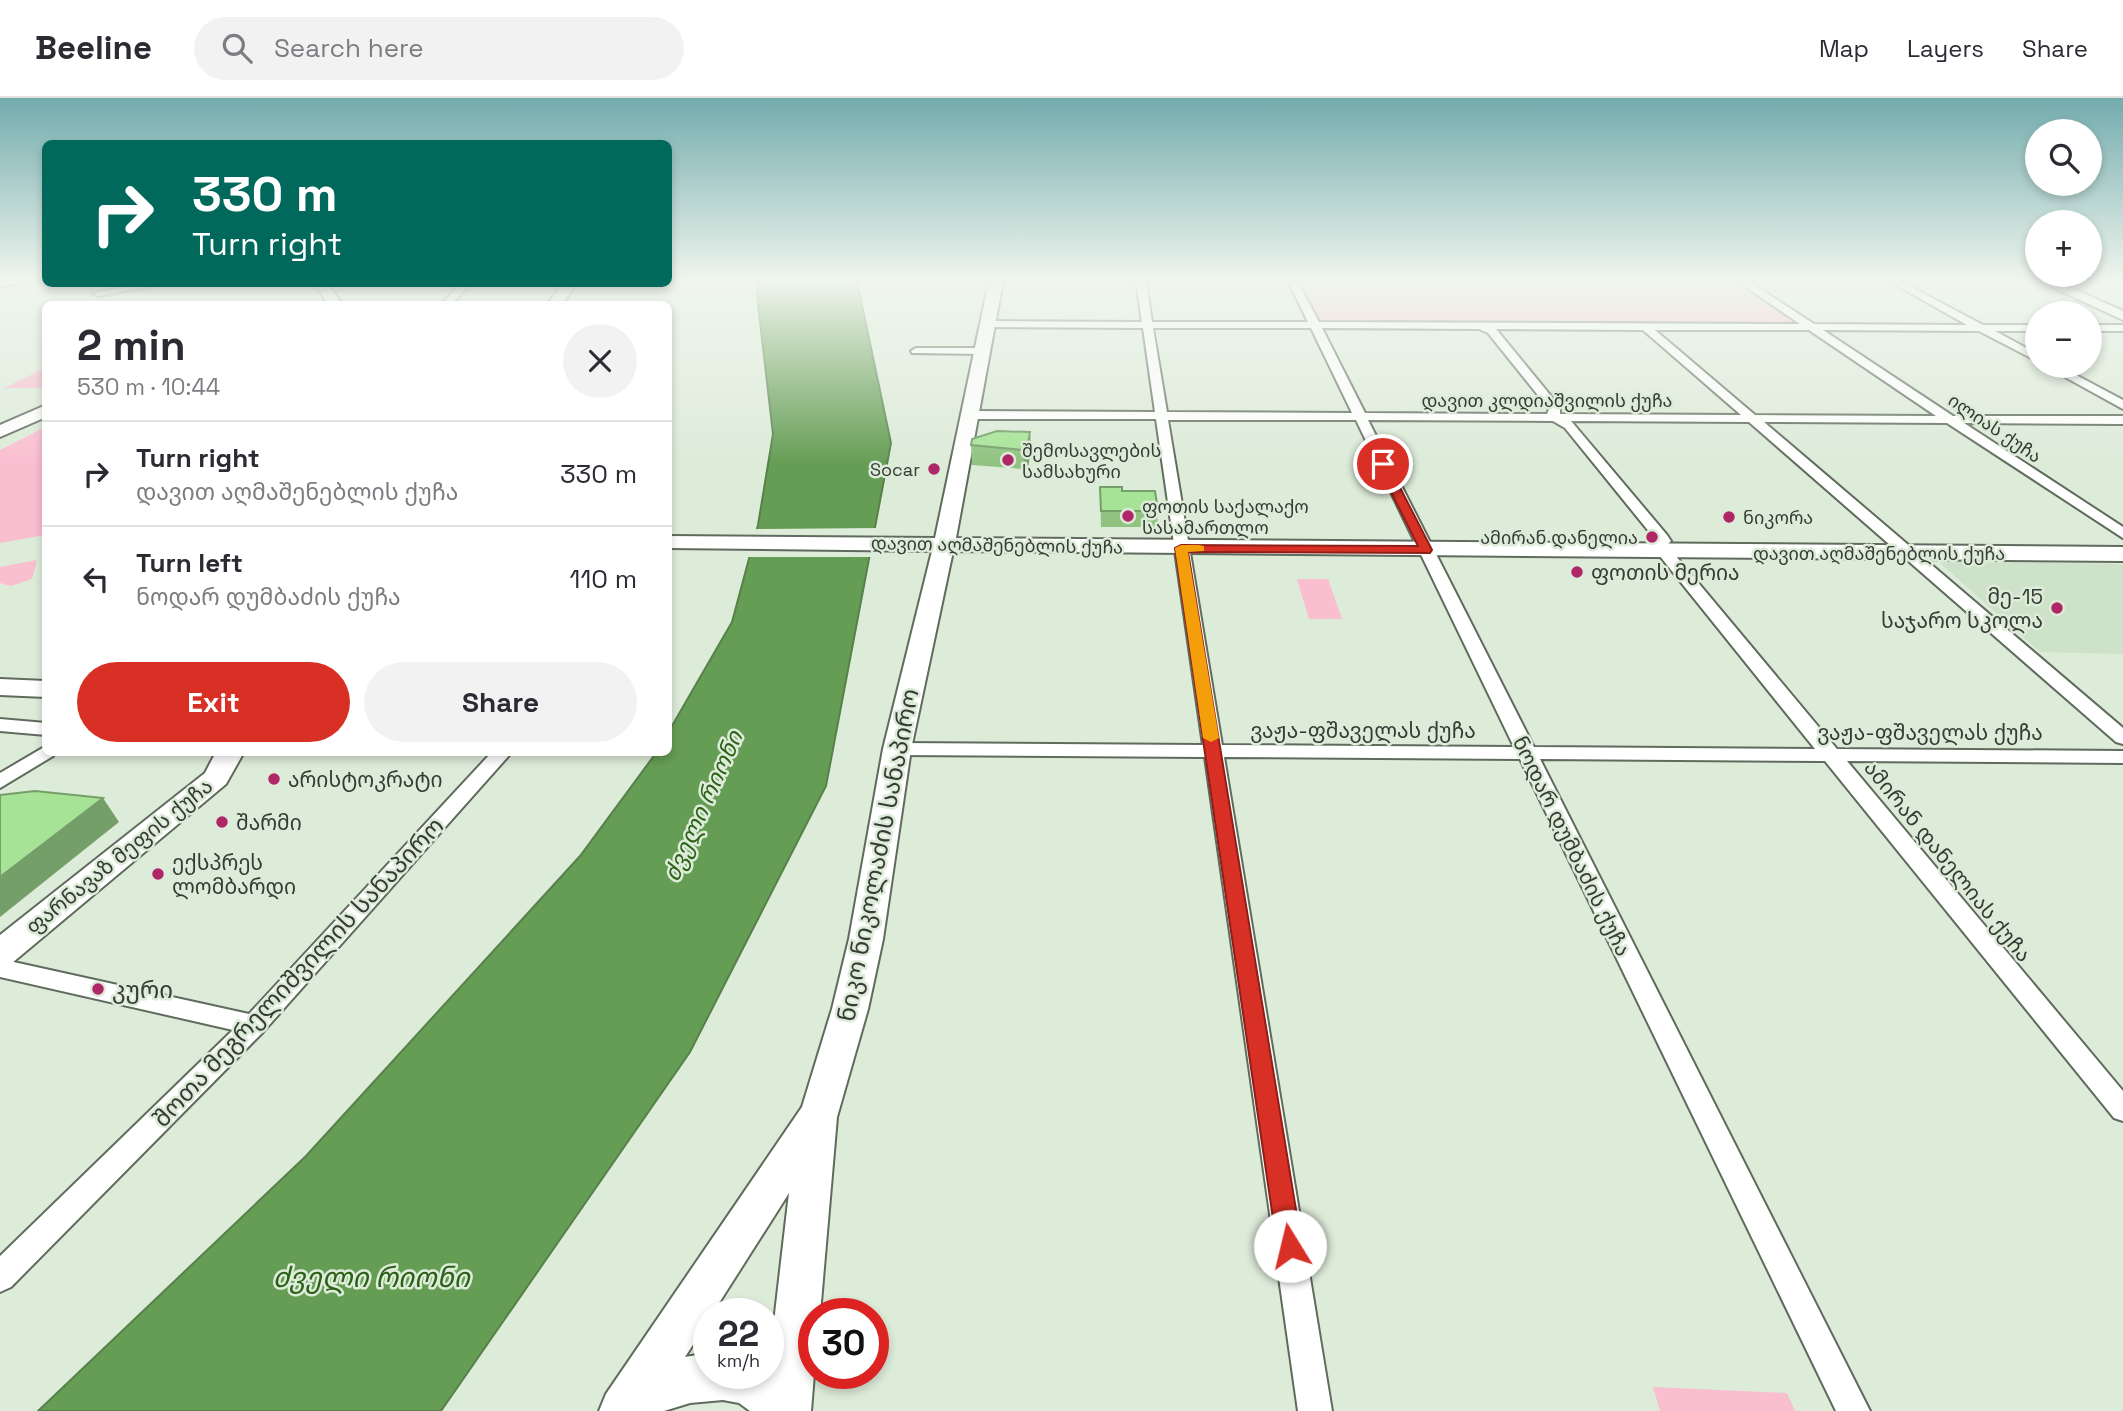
<!DOCTYPE html>
<meta charset="utf-8">
<style>
:root{--surface:#fff;--page:#f2f2f3;--text:#2b2b33;--muted:#7c7c81;--line:#e1e1e2;--accent:#d93025}
body{margin:0;font-family:"Space Grotesk","Noto Sans Georgian",sans-serif;background:var(--page);color:var(--text);height:100vh;display:flex;flex-direction:column;font-size:26px;white-space:nowrap}
*{box-sizing:border-box;margin:0}
p{font-size:23px;color:var(--muted)}
.icon{flex:none;width:38px;height:38px;fill:none;stroke:currentColor;stroke-width:2;stroke-linecap:round;stroke-linejoin:round}
.map{position:relative;flex:1;overflow:hidden}
.details{position:absolute;left:42px;top:203px;width:630px;height:455px;display:flex;flex-direction:column;background:var(--surface);border-radius:10px;box-shadow:0 4px 10px #0003}
.details>*{flex:none}
.hud{position:absolute;left:42px;top:42px;width:630px;height:147px;border-radius:10px;box-shadow:0 4px 10px #0003;background:#00695c;color:#fff;overflow:hidden}
.fabs{position:absolute;left:2025px;top:21px;display:grid;gap:14px}
.fabs a{display:grid;place-items:center;width:77px;height:77px;border-radius:50%;background:var(--surface);box-shadow:0 4px 10px #0003;font-size:35px}
.speed{position:absolute;left:693px;top:1200px;display:flex;gap:14px;font-size:35px;font-weight:700;text-align:center}
.speed>*{display:grid;place-content:center;width:91px;height:91px;border-radius:50%;background:var(--surface);box-shadow:0 4px 10px #0003;line-height:1}
.speed small{font-size:18px;font-weight:400}
.speed .limit{border:10px solid #d22;background:#fff;color:#111}
.pin{position:absolute;display:grid;place-items:center;width:60px;height:60px;color:#fff;margin:-30px;border:4px solid #fff;border-radius:50%;box-shadow:0 2px 7px #0007}
.me{position:absolute;width:77px;margin:-38px;rotate:351deg;stroke-linejoin:round;filter:drop-shadow(0 0 5px #0008)}
.turn{display:flex;align-items:center;gap:24px;height:147px;padding:0 35px;font-size:32px}
.turn .icon{width:91px;height:91px;stroke-width:2.5}
.turn b{display:block;font-size:49px;line-height:60px}
.round{display:grid;place-items:center;flex:none;width:74px;height:74px;border-radius:37px;background:var(--page)}
.headline{display:flex;align-items:center;justify-content:space-between;height:119px;padding:0 35px}
h1{font-size:42px;font-weight:700;line-height:52px}
.primary-button{display:flex;gap:14px;margin-top:auto;padding:14px 35px}
.primary-button a{flex:1;height:80px;border-radius:42px;background:var(--accent);color:#fff;font-size:28px;font-weight:700;line-height:80px;text-align:center}
.primary-button a+a{background:var(--page);color:var(--text)}
ul{padding:0;list-style:none}
li{display:flex;align-items:center;gap:21px;height:105px;padding:0 35px;border-top:2px solid var(--line)}
li div{flex:1}
li b{display:block;font-size:26px}
li em{font-style:normal}
header{display:flex;align-items:center;gap:42px;box-sizing:border-box;height:98px;padding:0 35px;background:var(--surface);border-bottom:2px solid var(--line)}
header strong{font-size:33px}
nav{display:flex;gap:38px;margin-inline-start:auto;font-size:24px}
.search{width:490px;height:63px;background:var(--page);display:flex;align-items:center;gap:18px;box-sizing:border-box;padding:0 24px;border-radius:38px;color:var(--muted);font-size:26px}
.map>svg:first-child{display:block}
.built{fill:#cee1c9}
.green{fill:#fabed1}
.water{fill:#659d54;stroke:#57804b;stroke-width:2}
.pier{fill:#ddebd9}
.lines{fill:none;stroke-linecap:round;stroke-linejoin:round}
.street-casing{stroke:#5f6b5c;stroke-width:4}
.secondary-casing{stroke:#5f6b5c;stroke-width:4}
.street{fill:#fff;fill-rule:evenodd}
.secondary{fill:#fff;fill-rule:evenodd}
.wall{fill:#90c381}
.shaded-wall{fill:#759f69}
.building{fill:#a7e396;stroke:#759f69;stroke-width:2}
.route{fill:#d93025;stroke:#8d1f18;stroke-width:2}
.slow{fill:#f59e0b}
.poi-dot{fill:#b02767;stroke:#ddebd9;stroke-width:2.5}
.labels{text-anchor:middle;dominant-baseline:central;stroke-width:5;stroke-linejoin:round;paint-order:stroke}
.far-street-label{font-size:18px;fill:#363c35;stroke:#ddebd9}
.far-poi-label{font-size:18px;fill:#363c35;stroke:#ddebd9;text-anchor:start}
.poi-label{font-size:21px;fill:#363c35;stroke:#ddebd9;text-anchor:start}
.street-label{font-size:21px;fill:#363c35;stroke:#ddebd9}
.water-label{font-size:23px;font-style:italic;fill:#2a6117;stroke:#ddebd9}
.near-street-label{font-size:24px;fill:#363c35;stroke:#ddebd9}
.near-poi-label{font-size:24px;fill:#363c35;stroke:#ddebd9;text-anchor:start}
.near-water-label{font-size:28px;font-style:italic;fill:#2a6117;stroke:#ddebd9}
</style>
<header>
<strong>Beeline</strong>
<div class="search"><svg class="icon" aria-label="search" viewBox="0 0 24 24"><circle cx="10" cy="10" r="6"/><path d="M15 15l6 6"/></svg>Search here</div>
<nav><a>Map</a><a>Layers</a><a>Share</a></nav>
</header>
<div class="map">
<svg width="2123" height="1313" viewBox="0 0 2123 1313">
<rect width="100%" height="100%" fill="#ddebd9"/>
<!-- built -->
<path class="built" d="M1938 463 2123 466V556L2040 554Z"/>
<!-- green -->
<path class="green" d="M1298 183H1737L1799 224 1317 223Z
M45 270V290H4Z
M45 329V437L0 445V352Z
M37 462 32 481 11 488 0 485V469Z
M1297 481H1328L1342 521H1309Z
M1653 1289 1787 1295 1795 1313H1660Z"/>
<!-- water -->
<path class="water" d="M758 183H857L891 345 826 688 690 954 441 1313H38L306 1058 580 758 656 655 668 654 669 633 732 524 758 427 773 336 757 198Z"/>
<!-- pier -->
<path class="pier" d="M878 430 873 459H745L753 431Z"/>
<g class="lines">
<!-- street casing -->
<g class="street-casing">
<path id="street" d="M0 183H31L0 189Z
M1136 183H1146L1152 224H1308L1288 183H1297L1319 224 1800 226 1737 183H1748L1814 226 1967 227 1889 183H1900L1983 227H2037V233H1995L2037 256V263L1979 233 1823 232 1953 318H2123V326L1964 325 2123 429V440L1947 325 1764 324 2123 630V646L2116 644 1749 324 1571 323 1667 437 1671 443 1667 447 1670 451 1837 651 2123 653V665L1847 663 2123 993V1023L2114 1020 1825 663 1540 661 1870 1313H1836L1520 661 1224 659 1332 1313H1298L1205 659 897 657 887 651 897 645 1203 647 1156 321H970L964 317 970 313 1155 314 1143 230 987 229 982 226 987 223 1142 224ZM1153 230H1311L1352 315 1167 314ZM1322 230 1479 231 1488 235 1549 311 1547 316 1365 315ZM1496 231 1643 232 1741 317 1560 316V309ZM1655 232H1809L1936 318 1755 317ZM1168 322H1356L1514 649 1222 647ZM1368 322 1553 323 1565 330 1655 441 1651 445 1659 457 1815 651 1534 649Z
M143 186H164L98 198 93 195Z
M460 186H470L452 206H442Z
M2090 227H2123V233H2090Z
M916 250H982L987 253 982 256 912 255 911 253Z
M2045 268H2059L2123 302V311Z
M0 621 46 625V637L0 633Z
M46 648V654H55L53 658 0 690V675Z
M492 654H512L263 934 11 1189 0 1194V1158L233 932 0 879V861L249 916Z"/>
</g>
<!-- secondary casing -->
<g class="secondary-casing">
<path id="secondary" d="M989 183H1003L956 440 2123 449V463L953 453 911 651 883 841 868 911 837 1019 820 1216H814V1276L811 1313H750L739 1305 723 1302 690 1305 664 1313H599L606 1296 802 1009 832 911 849 841 883 651 932 453 668 450V438L935 440ZM789 1095 768 1276H709V1255L685 1259 709 1222V1216H712Z
M2039 183H2056L2123 213V222Z
M315 186H328L342 206H328Z
M562 186H576L562 206H548Z
M46 307V319L0 339V327Z
M0 581 46 583V599L0 597Z
M216 654H244L226 686 12 865 0 869V837L205 675Z"/>
</g>
<!-- street -->
<use href="#street" class="street"/>
<!-- secondary -->
<use href="#secondary" class="secondary"/>
</g>
<!-- wall -->
<path class="wall" d="M1030 334 1031 353 1028 369 1024 371 972 367 971 347Z
M1100 389 1122 393 1158 413 1157 429H1101Z"/>
<!-- shaded-wall -->
<path class="shaded-wall" d="M1030 334 1031 353 1028 369 1024 371 1023 352Z
M103 700 119 724 0 819V779Z"/>
<!-- building -->
<path class="building" d="M997 333 1030 334 1027 350 1023 352 971 347 972 341Z
M1100 389H1122V393H1155L1158 413H1101Z
M35 693 103 700 0 779V697Z"/>
<!-- sky -->
<linearGradient id="sky" x2="0" y2="1"><stop stop-color="#73abad"/><stop offset="0.5" stop-color="#f0f6ee"/><stop offset="1" stop-color="#f0f6ee" stop-opacity="0"/></linearGradient>
<rect width="2123" height="366" fill="url(#sky)"/>
<!-- route -->
<path class="route" d="M1379 364 1388 366 1432 452 1430 455 1188 454 1302 1148 1298 1156 1290 1160 1281 1156 1277 1148 1175 450 1181 447 1418 448 1377 366Z"/>
<!-- slow -->
<path class="slow" d="M1199 447 1204 448V453L1188 454 1219 640 1211 644 1203 640 1175 450 1181 447Z"/>
<!-- markers -->
<g class="poi-dot">
<circle cx="1008" cy="362" r="7"/>
<circle cx="934" cy="371" r="7"/>
<circle cx="1128" cy="418" r="7"/>
<circle cx="1729" cy="419" r="7"/>
<circle cx="1652" cy="439" r="7"/>
<circle cx="1577" cy="474" r="7"/>
<circle cx="2057" cy="510" r="7"/>
<circle cx="274" cy="681" r="7"/>
<circle cx="222" cy="724" r="7"/>
<circle cx="158" cy="776" r="7"/>
<circle cx="98" cy="891" r="7"/>
</g>
<g class="labels">
<!-- far-street labels -->
<g class="far-street-label">
<text x="1547" y="302">დავით კლდიაშვილის ქუჩა</text>
<text transform="translate(1995 330) rotate(34)">ილიას ქუჩა</text>
<text transform="translate(997 447) rotate(1)">დავით აღმაშენებლის ქუჩა</text>
<text x="1879" y="455">დავით აღმაშენებლის ქუჩა</text>
</g>
<!-- far-poi labels -->
<g class="far-poi-label">
<text x="1022" y="352">შემოსავლების<tspan x="1022" dy="21">სამსახური</tspan></text>
<text x="920" y="371" text-anchor="end">Socar</text>
<text x="1142" y="408">ფოთის საქალაქო<tspan x="1142" dy="21">სასამართლო</tspan></text>
<text x="1743" y="419">ნიკორა</text>
<text x="1638" y="439" text-anchor="end">ამირან დანელია</text>
</g>
<!-- poi labels -->
<g class="poi-label">
<text x="1591" y="474">ფოთის მერია</text>
<text x="2043" y="498" text-anchor="end">მე-15<tspan x="2043" dy="24">საჯარო სკოლა</tspan></text>
<text x="288" y="681">არისტოკრატი</text>
<text x="236" y="724">შარმი</text>
<text x="172" y="764">ექსპრეს<tspan x="172" dy="24">ლომბარდი</tspan></text>
</g>
<!-- street labels -->
<g class="street-label">
<text x="1363" y="632">ვაჟა-ფშაველას ქუჩა</text>
<text x="1930" y="634">ვაჟა-ფშაველას ქუჩა</text>
<text transform="translate(1572 748) rotate(64)">ნოდარ დუმბაძის ქუჩა</text>
<text transform="translate(119 758) rotate(-39)">ფარნავაზ მეფის ქუჩა</text>
<text transform="translate(1948 763) rotate(51)">ამირან დანელიას ქუჩა</text>
</g>
<!-- water labels -->
<g class="water-label">
<text transform="translate(703 708) rotate(-66)">ძველი რიონი</text>
</g>
<!-- near-street labels -->
<g class="near-street-label">
<text transform="translate(878 757) rotate(-79)">ნიკო ნიკოლაძის სანაპირო</text>
<text transform="translate(298 874) rotate(-47)">შოთა მეგრელიშვილის სანაპირო</text>
</g>
<!-- near-poi labels -->
<g class="near-poi-label">
<text x="112" y="891">კური</text>
</g>
<!-- near-water labels -->
<g class="near-water-label">
<text x="371" y="1179">ძველი რიონი</text>
</g>
</g>
</svg>
<div class="fabs">
<a><svg class="icon" aria-label="search" viewBox="0 0 24 24"><circle cx="10" cy="10" r="6"/><path d="M15 15l6 6"/></svg></a>
<a>+</a>
<a>−</a>
</div>
<div class="speed"><div>22<small>km/h</small></div><div class="limit">30</div></div>
<div class="pin" style="left:1383px;top:366px;background:#d93025"><svg class="icon" aria-label="arrive" viewBox="0 0 24 24"><path d="M6 21V4h12l-3 4 3 4H6"/></svg></div>
<svg class="me" style="left:1290px;top:1148px" viewBox="-20 -20 40 40"><circle r="19" fill="#fff"/><path d="M0-13L10 11 0 6-10 11z" fill="#d93025"/></svg>
<div class="hud">
<div class="turn"><svg class="icon" aria-label="right" viewBox="0 0 24 24"><path d="M7 20v-9h11M14 6l5 5-5 5"/></svg><div><b>330 m</b>Turn right</div></div>
</div>
<section class="details">
<div class="headline"><div><h1>2 min</h1><p>530 m · 10:44</p></div><a class="round"><svg class="icon" aria-label="close" viewBox="0 0 24 24"><path d="M6 6l12 12M18 6L6 18"/></svg></a></div>
<ul>
<li><svg class="icon" aria-label="right" viewBox="0 0 24 24"><path d="M7 20v-9h11M14 6l5 5-5 5"/></svg><div><b>Turn right</b><p>დავით აღმაშენებლის ქუჩა</p></div><em>330 m</em></li>
<li><svg class="icon" aria-label="left" viewBox="0 0 24 24"><path d="M17 20v-9H6M10 6l-5 5 5 5"/></svg><div><b>Turn left</b><p>ნოდარ დუმბაძის ქუჩა</p></div><em>110 m</em></li>
</ul>
<div class="primary-button"><a>Exit</a><a>Share</a></div>
</section>
</div>
